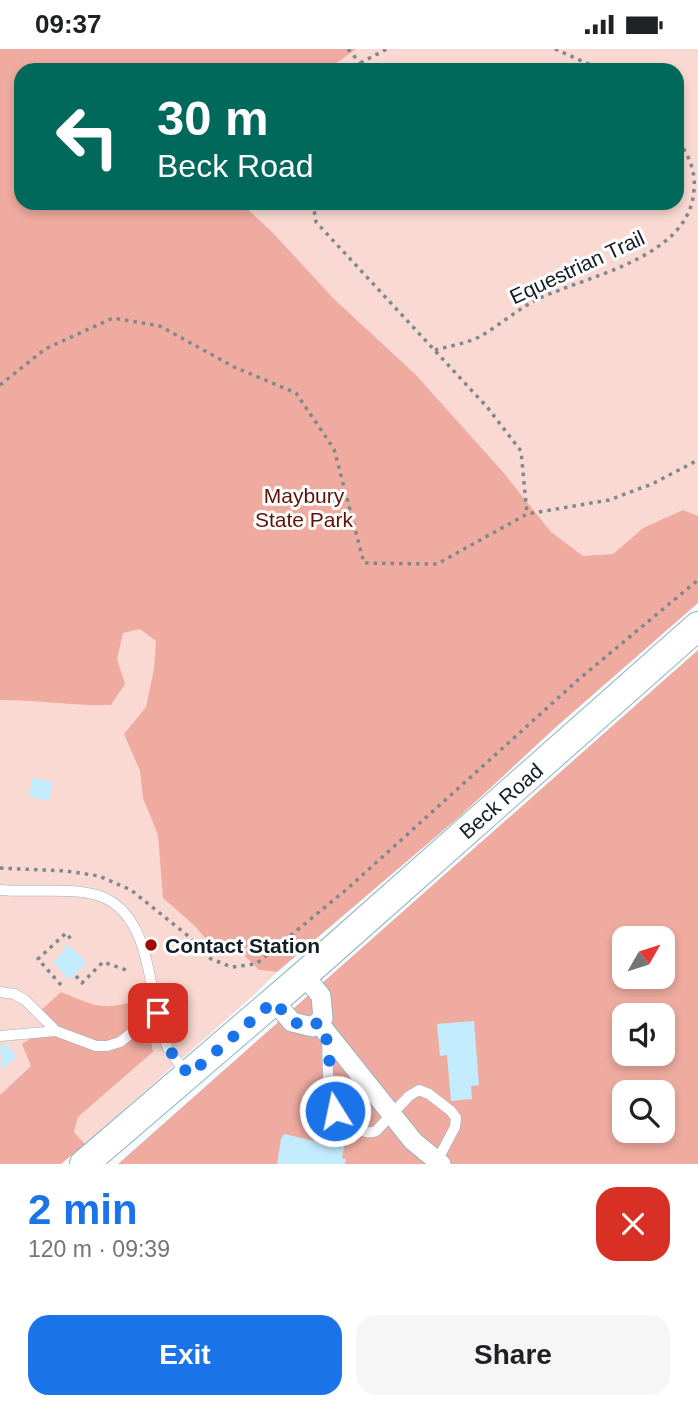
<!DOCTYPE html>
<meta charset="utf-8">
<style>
:root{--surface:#fff;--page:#f6f6f6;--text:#202124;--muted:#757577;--accent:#1a73e8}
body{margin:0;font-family:Arial,sans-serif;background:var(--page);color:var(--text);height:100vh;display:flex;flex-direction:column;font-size:26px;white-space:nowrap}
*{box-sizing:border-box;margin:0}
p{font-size:23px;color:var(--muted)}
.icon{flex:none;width:38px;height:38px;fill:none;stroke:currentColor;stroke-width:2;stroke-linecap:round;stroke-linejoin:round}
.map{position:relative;height:1115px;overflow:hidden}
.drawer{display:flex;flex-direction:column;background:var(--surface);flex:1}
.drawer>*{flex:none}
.guide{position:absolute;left:14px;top:14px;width:670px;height:147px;border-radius:21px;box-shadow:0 4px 10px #0003;background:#00695c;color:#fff;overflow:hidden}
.needle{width:46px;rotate:51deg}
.fabs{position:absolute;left:612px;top:877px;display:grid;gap:14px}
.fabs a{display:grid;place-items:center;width:63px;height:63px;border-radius:14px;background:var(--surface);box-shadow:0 4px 10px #0003;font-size:35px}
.pin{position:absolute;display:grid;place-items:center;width:60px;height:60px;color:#fff;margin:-30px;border-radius:14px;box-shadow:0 4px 10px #0006}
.me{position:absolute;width:77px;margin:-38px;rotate:350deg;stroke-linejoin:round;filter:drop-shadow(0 0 5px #0008)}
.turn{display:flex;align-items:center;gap:24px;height:147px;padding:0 28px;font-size:32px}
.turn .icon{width:91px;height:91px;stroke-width:2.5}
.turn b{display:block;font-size:49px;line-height:60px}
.round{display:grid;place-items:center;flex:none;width:74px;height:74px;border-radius:21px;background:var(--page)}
.head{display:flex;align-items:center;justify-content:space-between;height:119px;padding:0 28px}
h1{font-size:42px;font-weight:700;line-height:52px;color:var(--accent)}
.action{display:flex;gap:14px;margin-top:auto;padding:14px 28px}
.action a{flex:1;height:80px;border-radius:21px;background:var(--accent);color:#fff;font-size:28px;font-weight:700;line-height:80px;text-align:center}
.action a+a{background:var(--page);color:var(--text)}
.status{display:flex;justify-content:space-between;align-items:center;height:49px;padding:0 35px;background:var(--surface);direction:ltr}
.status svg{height:19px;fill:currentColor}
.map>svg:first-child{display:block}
.green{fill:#fad9d2;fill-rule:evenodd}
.forest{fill:#efaba0;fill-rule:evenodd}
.building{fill:#c3ecfe}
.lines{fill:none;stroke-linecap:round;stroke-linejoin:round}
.lane-casing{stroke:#92b2c1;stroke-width:11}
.street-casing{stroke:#92b2c1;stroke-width:21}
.secondary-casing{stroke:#92b2c1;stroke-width:30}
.path{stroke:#7e898d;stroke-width:3.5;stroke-dasharray:3.5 5;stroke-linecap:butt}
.lane{stroke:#fff;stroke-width:10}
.street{stroke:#fff;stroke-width:19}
.secondary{stroke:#fff;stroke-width:28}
.route{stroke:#1a73e8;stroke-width:12;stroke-dasharray:0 21.6}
.poi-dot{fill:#a20a01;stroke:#fff;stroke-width:2.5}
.labels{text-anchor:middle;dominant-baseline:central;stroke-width:6;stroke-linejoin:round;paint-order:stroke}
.street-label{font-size:21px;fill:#111e23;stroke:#fff}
.park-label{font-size:21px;fill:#60120a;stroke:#fff}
.poi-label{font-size:21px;font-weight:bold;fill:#111e23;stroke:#fff;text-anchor:start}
</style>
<div class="status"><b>09:37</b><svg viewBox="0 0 49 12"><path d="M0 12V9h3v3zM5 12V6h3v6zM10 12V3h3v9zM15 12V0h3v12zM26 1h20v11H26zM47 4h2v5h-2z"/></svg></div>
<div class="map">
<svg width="698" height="1115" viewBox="0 0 698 1115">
<rect width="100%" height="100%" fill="#f5fcff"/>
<!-- green -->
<path class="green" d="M0 0H698V519L259 921 277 923 255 945 85 1095 74 1083 78 1068 153 1003 152 999 0 1115ZM21 21H677V154H21Z"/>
<!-- forest -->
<path class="forest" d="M0 0H356L327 21H21V154H241L272 183 334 250 415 325 502 422 551 483 583 507 613 505 643 479 683 461 698 467V554L556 678 459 768 277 923 259 921 245 907 205 889 195 877 163 849 158 786 143 749 140 722 124 685 146 658 154 620 156 592 140 580 123 584 117 610 125 635 111 656C73 657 37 651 0 651Z
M698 601V1115H118ZM625 889H663V928H625ZM625 966H663V1004H625ZM625 1043H663V1082H625Z
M61 943C99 959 104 962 144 949L153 1003 78 1068 74 1083 85 1095 61 1115H0V1046L31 1017 22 995 43 981 42 960Z"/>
<!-- building -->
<path class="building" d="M32 729 53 733 49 752 29 747Z
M67 896 69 898 70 897 87 914 69 931 53 913 65 901 63 899Z
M474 972 479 1036 471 1037 472 1050 451 1052 447 1006 440 1007 437 975Z
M6 994 17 1008 2 1020 0 999Z
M325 1080 347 1082 342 1109 346 1110 345 1115H277L281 1090 284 1085 323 1094Z"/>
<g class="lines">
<!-- lane casing -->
<g class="lane-casing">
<path id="lane" d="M0 841C30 844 69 838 97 846 156 864 146 951 167 997 171 1006 180 1015 186 1023
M0 943 14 945 25 951 56 982 96 997H107L120 993 157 964
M0 987 56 982
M327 989C329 1018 322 1066 355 1079 363 1082 368 1085 376 1082L409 1047 419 1041 429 1045 451 1062 456 1069 455 1078 437 1112"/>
</g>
<!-- street casing -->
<g class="street-casing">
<path id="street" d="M274 952 292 973 313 978 323 969 321 947 304 926
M318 973 413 1092 441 1115"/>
</g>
<!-- secondary casing -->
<g class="secondary-casing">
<path id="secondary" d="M84 1115 304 926 698 577"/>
</g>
<!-- path -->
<path class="path" d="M348 0 360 14
M555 0 602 21
M356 21 360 14 387 0
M313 154 316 173 487 358 521 402 527 465
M435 301C450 297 468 294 481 287 501 275 519 259 540 249 590 226 691 208 694 140 696 122 688 104 677 91
M0 336 45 300 113 269 160 277 234 318 296 344 334 400 364 514 437 515 527 465 609 451 652 435 698 411
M0 819 66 822 99 827 131 841 187 886 211 910 232 918 256 915 347 840 579 630 698 531
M76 927 82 934 103 913 126 921
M61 936 38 910 66 884 71 890"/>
<!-- lane -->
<use href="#lane" class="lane"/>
<!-- street -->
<use href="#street" class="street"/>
<!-- secondary -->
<use href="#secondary" class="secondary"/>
</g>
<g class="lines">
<!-- route -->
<path class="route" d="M158 964 167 998 189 1026 274 952 292 973 313 978 318 973C337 997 324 1033 335 1062"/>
</g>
<!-- markers -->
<circle class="poi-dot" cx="151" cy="896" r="7"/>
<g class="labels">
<!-- street labels -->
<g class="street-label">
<text transform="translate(577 218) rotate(-25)">Equestrian Trail</text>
<text transform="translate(501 752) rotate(-41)">Beck Road</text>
</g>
<!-- park labels -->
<g class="park-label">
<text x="304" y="446">Maybury<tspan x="304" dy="24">State Park</tspan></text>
</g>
<!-- poi labels -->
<g class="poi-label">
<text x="165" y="896">Contact Station</text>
</g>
</g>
</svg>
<div class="fabs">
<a><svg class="needle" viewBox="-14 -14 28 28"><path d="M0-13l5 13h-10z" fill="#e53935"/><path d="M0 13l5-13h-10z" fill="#757577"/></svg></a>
<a><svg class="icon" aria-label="sound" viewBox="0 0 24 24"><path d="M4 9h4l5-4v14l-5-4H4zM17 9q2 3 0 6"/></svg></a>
<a><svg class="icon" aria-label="search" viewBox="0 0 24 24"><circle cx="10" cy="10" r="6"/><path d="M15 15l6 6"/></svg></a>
</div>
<div class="pin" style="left:158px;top:964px;background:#d93025"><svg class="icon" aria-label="arrive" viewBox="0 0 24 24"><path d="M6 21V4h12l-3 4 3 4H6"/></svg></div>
<svg class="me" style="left:335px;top:1062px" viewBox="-20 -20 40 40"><circle r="17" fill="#1a73e8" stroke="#fff" stroke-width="3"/><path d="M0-11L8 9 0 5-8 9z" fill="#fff"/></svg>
<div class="guide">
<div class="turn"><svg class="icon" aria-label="left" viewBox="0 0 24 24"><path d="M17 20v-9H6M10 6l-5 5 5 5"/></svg><div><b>30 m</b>Beck Road</div></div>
</div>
</div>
<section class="drawer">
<div class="head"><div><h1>2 min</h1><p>120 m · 09:39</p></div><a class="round" style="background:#d93025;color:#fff"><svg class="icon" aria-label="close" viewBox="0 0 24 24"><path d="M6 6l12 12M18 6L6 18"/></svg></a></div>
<div class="action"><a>Exit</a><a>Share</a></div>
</section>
